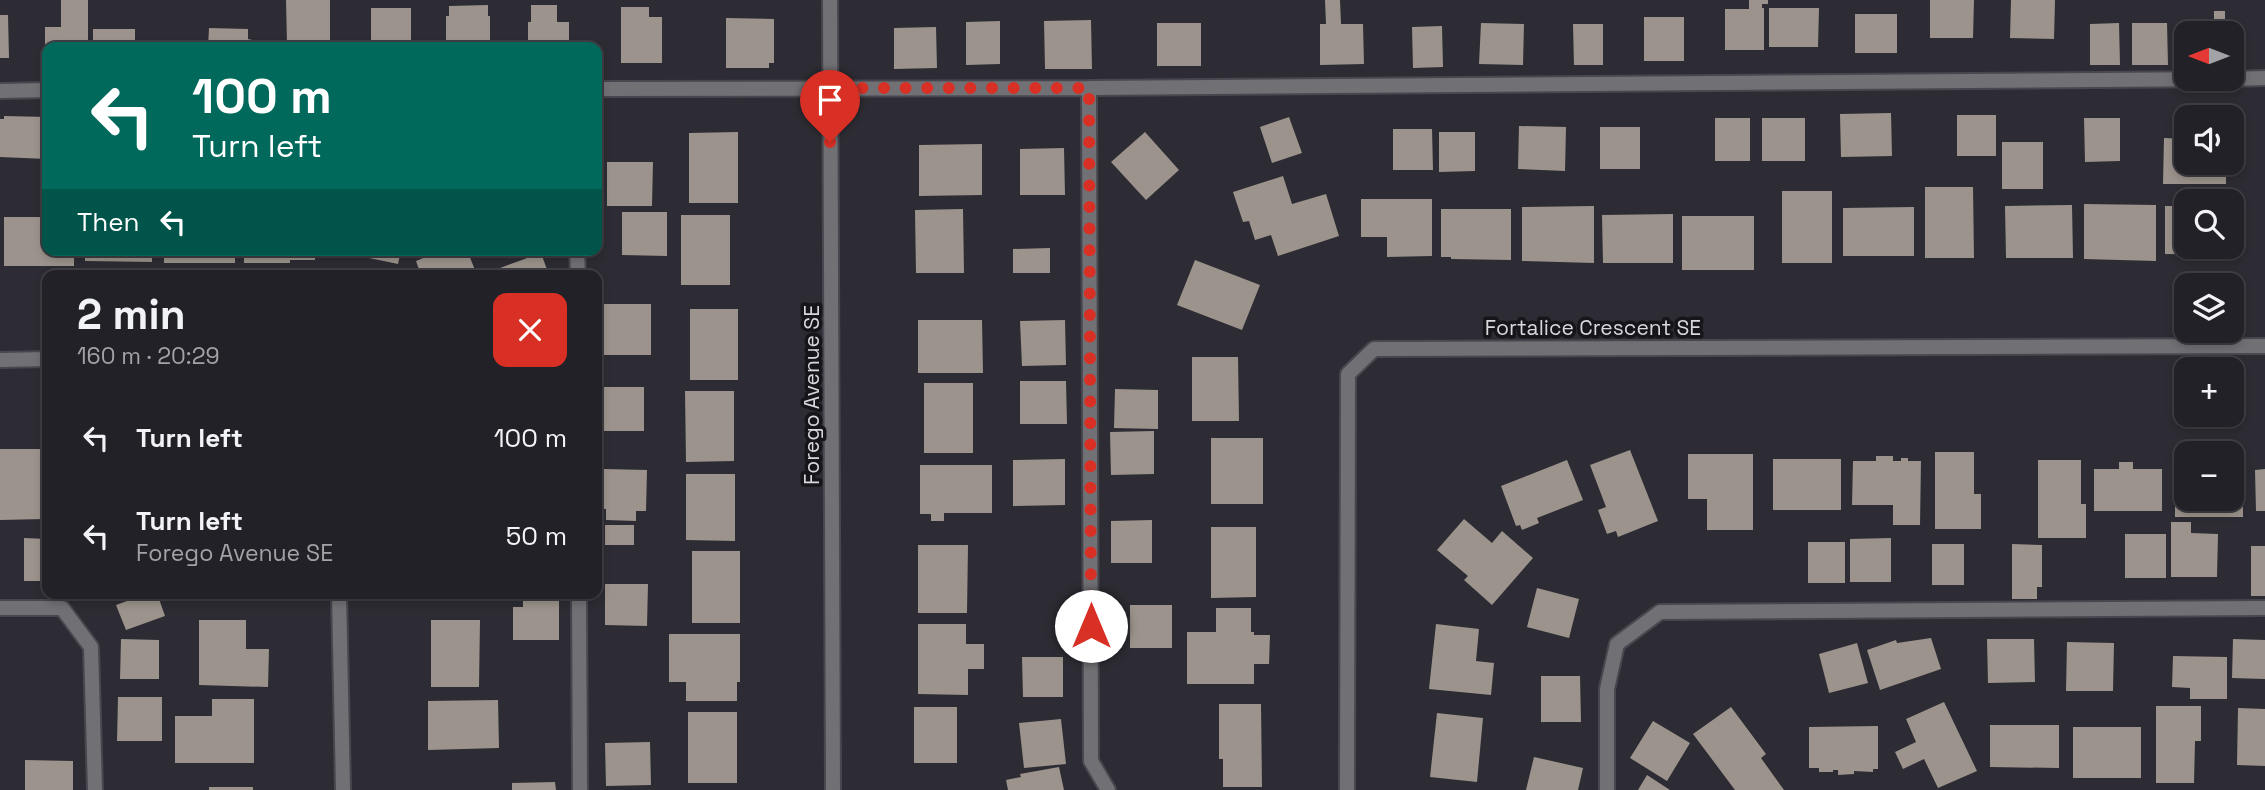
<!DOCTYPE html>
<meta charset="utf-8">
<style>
:root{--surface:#222127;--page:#2a292f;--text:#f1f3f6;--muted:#a2a3a7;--line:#3f3e44}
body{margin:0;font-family:"Space Grotesk",sans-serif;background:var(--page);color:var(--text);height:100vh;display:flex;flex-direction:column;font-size:26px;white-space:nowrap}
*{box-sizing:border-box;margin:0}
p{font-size:23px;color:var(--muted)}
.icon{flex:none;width:38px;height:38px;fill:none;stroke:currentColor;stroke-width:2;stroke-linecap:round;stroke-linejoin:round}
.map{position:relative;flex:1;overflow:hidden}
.details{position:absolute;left:42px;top:270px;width:560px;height:329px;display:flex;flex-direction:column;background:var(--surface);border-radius:14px;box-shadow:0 4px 10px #0003,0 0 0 2px var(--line)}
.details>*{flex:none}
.hud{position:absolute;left:42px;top:42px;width:560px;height:214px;border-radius:14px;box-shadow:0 4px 10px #0003,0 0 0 2px var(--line);background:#00695c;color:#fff;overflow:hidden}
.needle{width:46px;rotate:270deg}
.fabs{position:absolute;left:2174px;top:21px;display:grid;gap:14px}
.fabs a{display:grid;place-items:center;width:70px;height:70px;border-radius:14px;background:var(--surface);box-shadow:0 4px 10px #0003,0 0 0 2px var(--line);font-size:35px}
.pin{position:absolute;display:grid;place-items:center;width:60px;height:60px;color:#fff;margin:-72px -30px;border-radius:50% 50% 50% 0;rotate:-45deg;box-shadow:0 0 7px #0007}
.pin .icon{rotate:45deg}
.me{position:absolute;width:77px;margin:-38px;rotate:0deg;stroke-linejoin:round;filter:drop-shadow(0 0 5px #0008)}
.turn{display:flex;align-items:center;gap:24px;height:147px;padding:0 35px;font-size:32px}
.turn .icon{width:91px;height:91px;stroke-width:2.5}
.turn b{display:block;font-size:49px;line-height:60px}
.then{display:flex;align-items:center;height:66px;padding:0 35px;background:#0003;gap:14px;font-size:26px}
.round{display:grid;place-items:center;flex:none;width:74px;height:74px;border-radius:14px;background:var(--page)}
.head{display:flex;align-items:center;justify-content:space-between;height:119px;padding:0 35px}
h1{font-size:42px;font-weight:700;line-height:52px}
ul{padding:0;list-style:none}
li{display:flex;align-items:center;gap:21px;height:98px;padding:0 35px}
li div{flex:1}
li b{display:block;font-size:26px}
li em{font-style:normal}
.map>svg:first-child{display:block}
.building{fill:#9c948c}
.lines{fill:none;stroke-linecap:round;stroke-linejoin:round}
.service-casing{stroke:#48474f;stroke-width:18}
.minor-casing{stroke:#48474f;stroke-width:18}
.service{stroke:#717074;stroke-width:14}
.minor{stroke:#717074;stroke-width:14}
.route{stroke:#d93025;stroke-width:12;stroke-dasharray:0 21.6}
.labels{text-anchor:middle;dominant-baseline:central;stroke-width:7;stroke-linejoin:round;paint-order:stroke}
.street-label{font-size:21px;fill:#d8d7dc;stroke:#161519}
</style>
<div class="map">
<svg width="2265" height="790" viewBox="0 0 2265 790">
<rect width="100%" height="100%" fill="#2d2c34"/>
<!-- building -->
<path class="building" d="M61 0H88V47H45V27H61Z
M286 0H330V43L287 44Z
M1325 0H1340L1341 24H1363L1364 64 1320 65V24H1326Z
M1749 0H1768V4H1762V8H1764V50H1725V9H1749Z
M1930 0H1974L1973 38H1930Z
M2011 0H2055L2054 39 2010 38Z
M488 5V16H490V47H446V16H449V6Z
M531 5H557V22H569V47H528V22H531Z
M621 7H649V17H662V63H621Z
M371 8H411V46H371Z
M1769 8H1819L1818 47H1769Z
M2214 11H2225V33H2185V20H2214Z
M1855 14H1897V53H1855Z
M0 15H8L9 58H0Z
M1644 17H1684V61H1644Z
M726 18 774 19V63H769V68H726Z
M1091 20 1092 69H1045L1044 21Z
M1000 21V64L966 65V22Z
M1157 23H1201V66H1157Z
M1481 23 1524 24 1523 65 1479 64Z
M2119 23 2120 65H2090V24Z
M2132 23H2167L2168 65H2132Z
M1573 24H1603V65H1574Z
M1442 26 1443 67 1413 68 1412 27Z
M936 27 937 68 894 69V28Z
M209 28 248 29V39L252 40V47H208Z
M93 29H135V47H93Z
M1891 113 1892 156 1841 157 1840 114Z
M1957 115H1996V156H1957Z
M4 116 47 117V159L0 157V119H4Z
M1289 117 1302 153 1272 163 1260 127Z
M1715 118H1750V161H1715Z
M1762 118H1805V161H1762Z
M2084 118H2120V161L2085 162Z
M1519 126 1566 127 1565 171 1518 169Z
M1600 127H1640V169H1600Z
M1393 129H1432L1433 170H1393Z
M738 132V203H689V133Z
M1145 132 1179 170 1146 200 1111 162Z
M1439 132H1475V171L1439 172Z
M2164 138 2186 139V163H2226V184H2163Z
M2002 142H2043V189H2002Z
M982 144V195L919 196V145Z
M1064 148 1065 195H1020V149Z
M607 162H653L652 206H607Z
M1283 176 1292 204 1326 194 1339 236 1278 256 1271 235 1255 240 1249 221 1243 222 1233 192Z
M1925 187H1973L1974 258H1925Z
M1782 191H1832V263H1782Z
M1361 199H1432V256L1387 257V237H1361Z
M2084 204 2156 205V261L2084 259Z
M2072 205 2073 258H2006L2005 206Z
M1594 206V263L1522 261V207Z
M2165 206H2186V247H2231V206H2235V255L2165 254Z
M1914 207V256H1843V208Z
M963 209 964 273H916L915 210Z
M1441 209H1511V260L1451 259V257H1441Z
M622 212H667V256L622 255Z
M1673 214V263H1603L1602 215Z
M681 215H730V285H681Z
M1682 216H1754V270H1682Z
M4 217H47V250H74V266H4Z
M1050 248V273H1013V249Z
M85 250H152V262L85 261Z
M164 250H235V263H164Z
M244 250H315V260H290V263H244Z
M351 250H401L398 264 350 254Z
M443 250H467L477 275H421L416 261Z
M541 253 549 275H503L500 268Z
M1195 260 1260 285 1242 330 1177 305Z
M601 304H651V355H601Z
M690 309H738V380H690Z
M918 320H982L983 373H918Z
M1065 320 1066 365 1022 366 1020 321Z
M1192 357H1238L1239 421H1192Z
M1020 381H1066L1067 424H1020Z
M924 383H973V453H924Z
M601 387H644V431H601Z
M1115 389 1158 390V429L1114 428Z
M685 391H734V461L686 462Z
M1154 431V474L1111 475 1110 432Z
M1211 438H1263V504H1211Z
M0 449H45V519L0 520Z
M1630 450 1658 521 1618 537 1616 531 1607 534 1598 510 1606 507 1590 465Z
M1935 452H1974V494H1981V529H1935Z
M1688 454H1753V530H1707V499H1688Z
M1876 456H1893V461H1901V458H1908V461H1921L1920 525H1893V505H1852L1853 461H1876Z
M1065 459V505L1013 506V460Z
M1773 459H1841V510H1773Z
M1567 460 1583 500 1537 518 1539 523 1522 530 1520 525 1516 526 1501 486Z
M2038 460H2081V504H2086V538H2038Z
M2119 462H2133V469H2162V511H2094V469H2119Z
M920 465H992V513H944V521H931V514H920Z
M2175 466H2186V499H2231V466H2243V517H2175Z
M604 469 647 470 646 511H636V521L606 520V509H604Z
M2265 469V511H2256L2255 470Z
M686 474H735V541L686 540Z
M1464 519 1492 543 1502 531 1533 558 1492 605 1464 580 1468 576 1437 550Z
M1152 520V563H1111V521Z
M2171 522H2191V533L2218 534 2217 577H2171Z
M605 525H634V545H605Z
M1211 527H1256V597L1211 598Z
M2125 534H2166V578H2125Z
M24 538 47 539V581H24Z
M1891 538V582H1850V539Z
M1808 542H1845V583H1808Z
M1932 544H1964V585H1932Z
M2012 544 2042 545V587H2037V599H2012Z
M918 545H968L967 613H918Z
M2251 546H2265V596H2251Z
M692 551H740V623H692Z
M605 584H648L647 626 605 625Z
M1537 588 1579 599 1569 638 1527 627Z
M149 593H157L165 616 126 630 116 605Z
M431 593H479V601H431Z
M523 593H559V640H513V607H523Z
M1130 605H1172V648H1130Z
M1216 608H1251V632H1254V635H1270L1269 664H1254V684H1187V632H1216Z
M199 620H246V649H269L268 687 199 685Z
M431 620H480L479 687H431Z
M918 624H966V644H984V669H968V695L918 694Z
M1436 624 1479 629 1476 661 1494 663 1491 695 1429 689Z
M669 634H740V682H737V701H686V682H669Z
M1931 638 1941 669 1880 690 1867 650 1896 640 1897 643Z
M121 639 159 640V679H120Z
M1987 639H2034L2035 682 1988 683Z
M2233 639 2265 640V679L2232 678Z
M2067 642 2114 643 2113 691H2066Z
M1857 643 1868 683 1829 693 1819 654Z
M2173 656 2227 657V699H2190V688L2172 687Z
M1022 657H1063V697H1023Z
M1541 676H1580L1581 722H1541Z
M118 697H162V741H117Z
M212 699H254V763H175V716H212Z
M498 700 499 748 428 750V701Z
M1944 702 1977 771 1938 788 1924 759 1903 769 1895 752 1916 742 1906 719Z
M1219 704H1261L1262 787H1223V759H1219Z
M2156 706H2201V741H2195L2194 783H2156Z
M914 707H957V763H914Z
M1731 707 1766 754 1761 758 1784 790H1735L1693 734Z
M2238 708 2265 709V766L2237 765Z
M688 712H737V783H688Z
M1437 713 1483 718 1477 782 1430 777Z
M1061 719 1066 764 1024 768 1019 723Z
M1653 721 1690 743 1667 781 1630 758Z
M1990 725H2059V768L1990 767Z
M1878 726V769H1873V772L1854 771V774L1838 775V770H1833V772H1819V768H1809V727Z
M2073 727H2141V778H2073Z
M650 742 651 785 606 786 605 743Z
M1534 757 1583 768 1578 790H1526Z
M25 760 73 761V790H25Z
M1059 767 1064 790H1008L1006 780 1021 777 1020 774Z
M1647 775 1670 790H1638Z
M555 782 556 790H512V783Z
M209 787H253V790H209Z"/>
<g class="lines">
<!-- service casing -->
<g class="service-casing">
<path id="service" d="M2231 79 2265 78
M1089 88 1091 761 1108 790
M597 89 1089 88 2224 79
M0 91 47 90
M577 250 578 275
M579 593 580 790
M0 608H62L91 647 95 790
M1607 790V689L1617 644 1660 612 2265 608"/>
</g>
<!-- minor casing -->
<g class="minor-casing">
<path id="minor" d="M830 0 833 790
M0 360 47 359
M339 593 343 790
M1347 790 1348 374 1374 349 2265 346"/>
</g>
<!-- service -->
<use href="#service" class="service"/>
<!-- minor -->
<use href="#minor" class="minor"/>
</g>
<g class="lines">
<!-- route -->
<path class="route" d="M830 142V88H1089L1091 626"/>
</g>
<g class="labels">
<!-- street labels -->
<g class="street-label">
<text x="1593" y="327">Fortalice Crescent SE</text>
<text transform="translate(811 395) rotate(-90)">Forego Avenue SE</text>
</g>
</g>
</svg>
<div class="fabs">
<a><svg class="needle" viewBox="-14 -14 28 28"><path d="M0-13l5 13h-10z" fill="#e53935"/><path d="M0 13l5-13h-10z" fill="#a2a3a7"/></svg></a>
<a><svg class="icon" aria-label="sound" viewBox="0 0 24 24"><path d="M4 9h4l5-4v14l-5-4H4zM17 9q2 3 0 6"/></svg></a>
<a><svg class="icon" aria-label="search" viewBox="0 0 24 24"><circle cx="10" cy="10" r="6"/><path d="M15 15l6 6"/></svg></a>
<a><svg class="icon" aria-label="layers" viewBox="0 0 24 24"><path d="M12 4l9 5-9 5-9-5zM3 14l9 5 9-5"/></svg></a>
<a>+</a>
<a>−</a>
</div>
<div class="pin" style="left:830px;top:142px;background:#d93025"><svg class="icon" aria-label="arrive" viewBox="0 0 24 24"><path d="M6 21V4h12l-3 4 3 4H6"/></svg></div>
<svg class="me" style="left:1091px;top:626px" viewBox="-20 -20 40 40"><circle r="19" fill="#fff"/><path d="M0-13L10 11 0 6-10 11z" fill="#d93025"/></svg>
<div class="hud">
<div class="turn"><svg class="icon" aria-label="left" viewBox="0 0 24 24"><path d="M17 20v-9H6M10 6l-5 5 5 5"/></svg><div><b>100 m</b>Turn left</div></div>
<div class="then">Then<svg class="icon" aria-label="left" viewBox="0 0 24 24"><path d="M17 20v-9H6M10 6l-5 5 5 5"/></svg></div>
</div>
<section class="details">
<div class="head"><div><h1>2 min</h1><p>160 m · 20:29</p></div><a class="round" style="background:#d93025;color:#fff"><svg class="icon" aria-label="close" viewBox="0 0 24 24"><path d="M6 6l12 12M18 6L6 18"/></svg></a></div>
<ul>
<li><svg class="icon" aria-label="left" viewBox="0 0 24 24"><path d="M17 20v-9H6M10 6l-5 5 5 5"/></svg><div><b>Turn left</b></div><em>100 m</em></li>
<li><svg class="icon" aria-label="left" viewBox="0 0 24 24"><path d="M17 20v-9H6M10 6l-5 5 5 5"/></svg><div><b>Turn left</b><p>Forego Avenue SE</p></div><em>50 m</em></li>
</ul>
</section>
</div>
